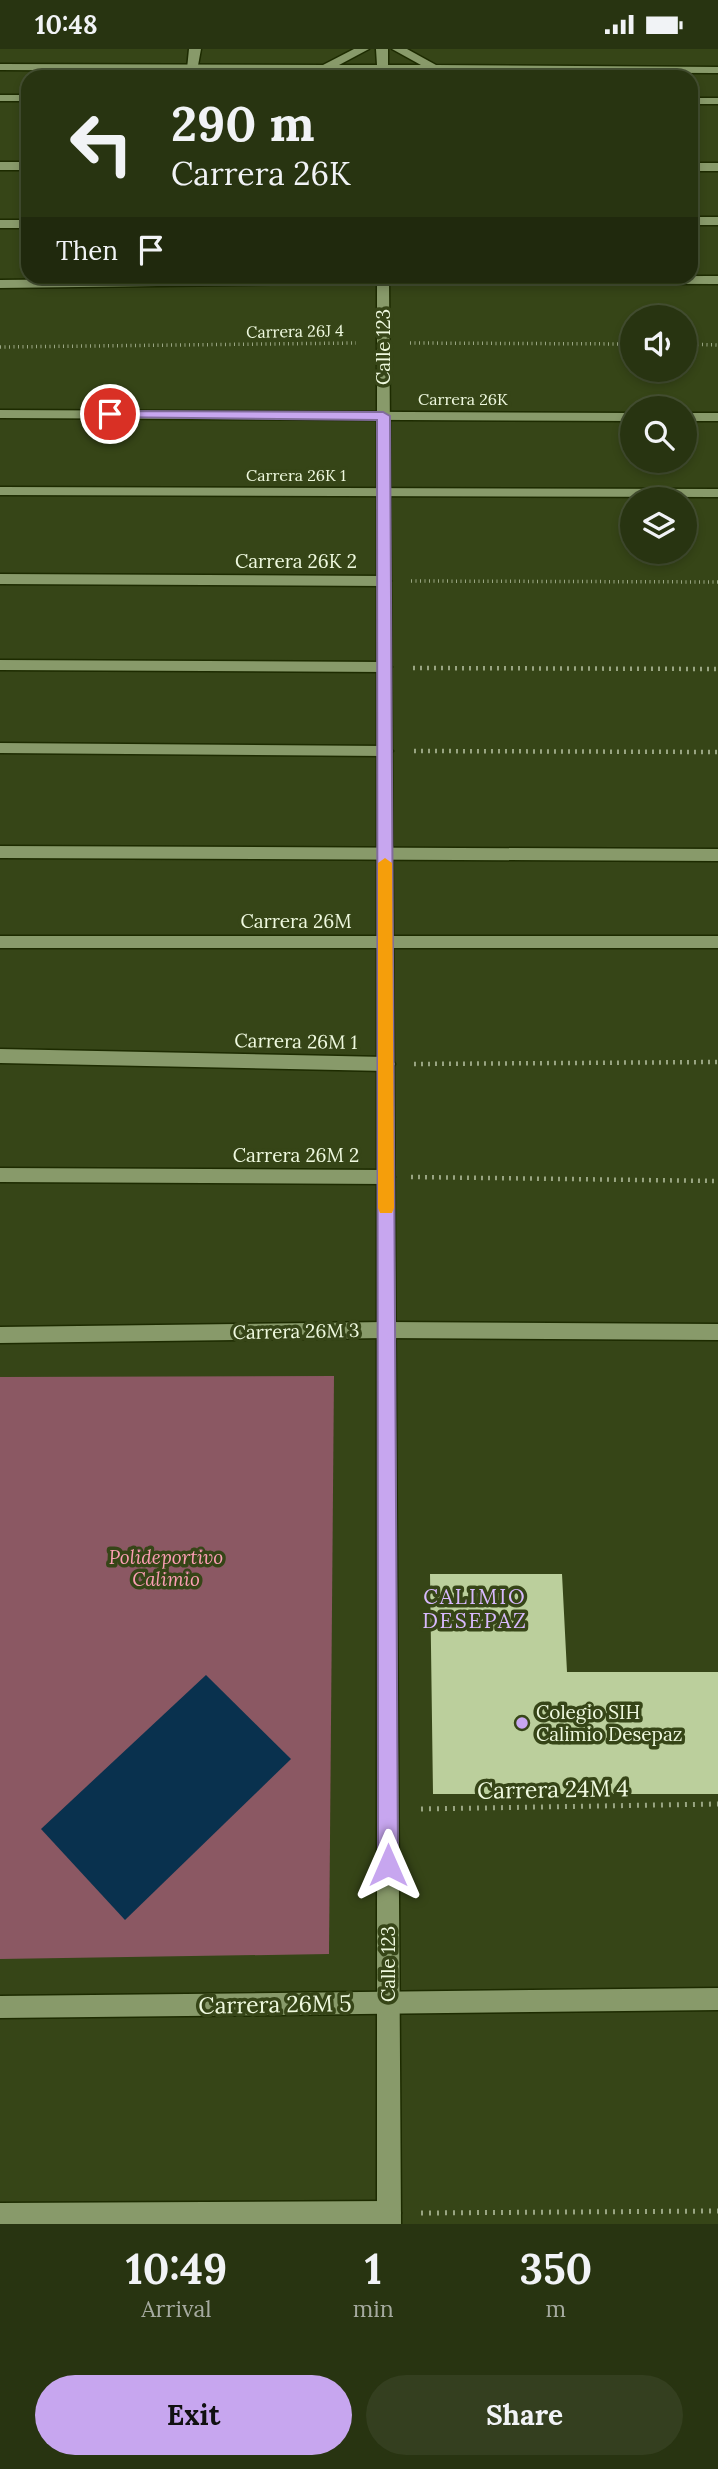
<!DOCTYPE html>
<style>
:root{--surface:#283411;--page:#343f1f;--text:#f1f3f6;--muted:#a5aa9f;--line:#444f31;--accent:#c7a6ef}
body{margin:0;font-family:Lora,serif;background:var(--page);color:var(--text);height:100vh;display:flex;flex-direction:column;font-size:26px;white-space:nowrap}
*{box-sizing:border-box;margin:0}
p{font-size:23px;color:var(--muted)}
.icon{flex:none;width:38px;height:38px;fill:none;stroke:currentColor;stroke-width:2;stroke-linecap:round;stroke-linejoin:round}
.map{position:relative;height:2175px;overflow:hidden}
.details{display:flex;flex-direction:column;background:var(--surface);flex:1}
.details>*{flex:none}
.guide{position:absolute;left:21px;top:21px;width:677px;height:214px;border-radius:21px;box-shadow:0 4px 10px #0003,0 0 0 2px var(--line);background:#283411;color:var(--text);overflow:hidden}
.fabs{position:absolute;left:620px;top:256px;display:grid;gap:14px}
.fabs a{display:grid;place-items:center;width:77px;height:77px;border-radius:50%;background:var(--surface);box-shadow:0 4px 10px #0003,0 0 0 2px var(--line);font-size:35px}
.pin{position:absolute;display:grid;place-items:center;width:60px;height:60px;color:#fff;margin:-30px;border:4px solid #fff;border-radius:50%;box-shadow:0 2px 7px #0007}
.me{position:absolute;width:77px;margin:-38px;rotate:0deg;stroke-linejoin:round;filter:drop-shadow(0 0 5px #0008)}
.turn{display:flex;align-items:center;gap:24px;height:147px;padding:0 35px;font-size:32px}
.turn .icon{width:91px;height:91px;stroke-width:2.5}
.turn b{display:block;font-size:49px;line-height:60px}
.then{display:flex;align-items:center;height:66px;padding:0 35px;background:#0003;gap:14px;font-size:26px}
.eta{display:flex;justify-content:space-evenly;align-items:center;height:119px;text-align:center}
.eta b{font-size:42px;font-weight:800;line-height:49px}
.button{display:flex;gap:14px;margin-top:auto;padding:14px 35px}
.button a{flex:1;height:80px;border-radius:42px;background:var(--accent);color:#111;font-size:28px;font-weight:800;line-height:80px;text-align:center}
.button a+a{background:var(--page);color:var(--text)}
.status{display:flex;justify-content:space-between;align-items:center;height:49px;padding:0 35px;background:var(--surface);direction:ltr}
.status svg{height:19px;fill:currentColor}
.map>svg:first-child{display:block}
.green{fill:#8b5863}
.water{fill:#09314e}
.building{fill:#bbcf9c}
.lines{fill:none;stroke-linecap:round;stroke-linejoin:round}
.minor-casing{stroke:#1d2b00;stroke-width:3}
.tertiary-casing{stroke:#1d2b00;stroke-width:3}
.path-far2{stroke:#99a582;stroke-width:3.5;stroke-dasharray:1 3.5;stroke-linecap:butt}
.path-far1{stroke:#99a582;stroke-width:4.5;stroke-dasharray:2 5;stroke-linecap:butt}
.path{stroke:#99a582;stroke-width:5;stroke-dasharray:2 6;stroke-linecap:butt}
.minor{fill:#889a6a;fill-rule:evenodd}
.tertiary{fill:#889a6a;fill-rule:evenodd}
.route{fill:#c7a6ef;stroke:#816c9b;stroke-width:2}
.slow{fill:#f59e0b}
.poi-dot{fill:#c7a6ef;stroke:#364517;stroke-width:2.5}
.labels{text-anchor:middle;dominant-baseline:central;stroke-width:7;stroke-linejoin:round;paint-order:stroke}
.far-street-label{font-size:16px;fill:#eff9df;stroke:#364517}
.street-label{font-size:19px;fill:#eff9df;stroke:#364517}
.park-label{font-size:19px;font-style:italic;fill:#fc9eb4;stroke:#364517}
.poi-label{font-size:19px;fill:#eff9df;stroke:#364517;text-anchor:start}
.neighbourhood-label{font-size:21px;letter-spacing:2px;fill:#d8b9fe;stroke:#364517}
.near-street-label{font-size:23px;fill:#eff9df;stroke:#364517}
</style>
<div class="status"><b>10:48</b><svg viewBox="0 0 49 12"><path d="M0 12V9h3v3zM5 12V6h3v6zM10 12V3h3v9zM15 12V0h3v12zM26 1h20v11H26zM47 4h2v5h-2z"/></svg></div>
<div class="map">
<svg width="718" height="2175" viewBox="0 0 718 2175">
<rect width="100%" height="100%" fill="#364517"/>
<!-- green -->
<path class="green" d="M334 1327 329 1905 0 1910V1328Z"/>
<!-- water -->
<path class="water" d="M206 1626 291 1710 125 1871 41 1780Z"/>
<!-- building -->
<path class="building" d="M430 1525H562L567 1623H718V1745H433Z"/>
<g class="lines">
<!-- minor casing -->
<g class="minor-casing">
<path id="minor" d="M189 0H201L197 22 187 20Z
M0 113H28V121H0Z
M691 114H718V122H691Z
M691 168H718V176H691Z
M0 171H28V179H0Z
M718 227V235L383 234 0 239V231L284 228Z
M0 361 632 364V372L0 369Z
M684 364H718V372H684Z
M0 438 718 440V448L0 446Z
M0 525 384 527 391 532 384 537 0 535Z
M0 611 385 613 392 618 385 623 0 621Z
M0 694 385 697 393 702 385 707 0 704Z
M0 797 718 800V812L0 809Z
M0 887H718V899H0Z
M0 1000 386 1008 392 1010 395 1015 392 1020 386 1022 0 1014Z
M0 1119 386 1121 392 1123 395 1128 392 1133 386 1135 0 1133Z
M386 1273 718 1275V1291L386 1289 0 1294V1278Z
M718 1939V1961L0 1969V1947Z
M389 2152 397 2156 401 2164 397 2172 391 2175H0V2154Z"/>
</g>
<!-- tertiary casing -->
<g class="tertiary-casing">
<path id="tertiary" d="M354 0H369L339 16H377L376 0H388V16H421L392 0H407L436 16 718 18V24L389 23V28H377V23L0 21V15L323 16Z
M0 46H28V52H0Z
M691 49H718V55H691Z
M377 228H389L401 2175H377Z"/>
</g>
<!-- path-far2 -->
<path class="path-far2" d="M410 294 632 295
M684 295 718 296
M0 298 356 294
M411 532 718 533"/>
<!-- path-far1 -->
<path class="path-far1" d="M413 619 718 620
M414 702 718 703
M414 1015 718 1013
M411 1128 718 1132"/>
<!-- path -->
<path class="path" d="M421 1760 718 1755
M421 2164 718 2162"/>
<!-- minor -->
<use href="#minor" class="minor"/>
<!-- tertiary -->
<use href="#tertiary" class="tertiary"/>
</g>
<!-- route -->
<path class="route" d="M110 362 383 363 390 367 398 1816 395 1823 388 1825 381 1823 378 1816 377 371 105 368 103 365Z"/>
<!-- slow -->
<path class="slow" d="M385 809 392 814 394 1159 392 1164H380L378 1159V814Z"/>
<!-- markers -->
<circle class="poi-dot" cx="522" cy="1674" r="7"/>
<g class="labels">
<!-- far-street labels -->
<g class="far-street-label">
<text transform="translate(295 282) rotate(-1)">Carrera 26J 4</text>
<text x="463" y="350">Carrera 26K</text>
<text x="296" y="426">Carrera 26K 1</text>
</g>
<!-- street labels -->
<g class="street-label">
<text transform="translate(383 298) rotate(-90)">Calle 123</text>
<text x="296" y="512">Carrera 26K 2</text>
<text x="296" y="872">Carrera 26M</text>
<text transform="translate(296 992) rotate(1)">Carrera 26M 1</text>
<text x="296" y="1106">Carrera 26M 2</text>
<text transform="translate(296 1282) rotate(-1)">Carrera 26M 3</text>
<text transform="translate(388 1915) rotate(-90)">Calle 123</text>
</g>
<!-- park labels -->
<g class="park-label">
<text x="166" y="1508">Polideportivo<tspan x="166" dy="22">Calimio</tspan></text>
</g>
<!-- poi labels -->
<g class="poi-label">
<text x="536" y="1663">Colegio SIH<tspan x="536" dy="22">Calimio Desepaz</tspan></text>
</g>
<!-- neighbourhood labels -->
<g class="neighbourhood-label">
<text x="475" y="1547">CALIMIO<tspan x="475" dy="24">DESEPAZ</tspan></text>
</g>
<!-- near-street labels -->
<g class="near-street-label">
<text transform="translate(553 1740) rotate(-1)">Carrera 24M 4</text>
<text transform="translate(275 1955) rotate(-1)">Carrera 26M 5</text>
</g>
</g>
</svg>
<div class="fabs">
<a><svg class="icon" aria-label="sound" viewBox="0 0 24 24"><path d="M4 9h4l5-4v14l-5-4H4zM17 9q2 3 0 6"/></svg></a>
<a><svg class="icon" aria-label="search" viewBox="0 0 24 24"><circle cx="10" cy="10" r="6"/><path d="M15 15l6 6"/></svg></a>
<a><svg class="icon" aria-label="layers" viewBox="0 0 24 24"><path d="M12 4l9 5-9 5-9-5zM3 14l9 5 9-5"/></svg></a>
</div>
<div class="pin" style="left:110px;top:365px;background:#d93025"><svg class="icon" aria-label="arrive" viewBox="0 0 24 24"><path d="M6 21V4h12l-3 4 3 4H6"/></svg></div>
<svg class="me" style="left:388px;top:1816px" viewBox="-20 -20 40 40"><path d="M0-17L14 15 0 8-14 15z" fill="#c7a6ef" stroke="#fff" stroke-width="4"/></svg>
<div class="guide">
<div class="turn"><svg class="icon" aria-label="left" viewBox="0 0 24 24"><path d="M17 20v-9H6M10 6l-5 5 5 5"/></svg><div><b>290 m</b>Carrera 26K</div></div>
<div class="then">Then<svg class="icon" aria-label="arrive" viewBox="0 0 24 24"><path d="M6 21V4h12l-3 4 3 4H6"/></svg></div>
</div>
</div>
<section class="details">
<div class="eta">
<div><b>10:49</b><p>Arrival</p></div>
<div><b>1</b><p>min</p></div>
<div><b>350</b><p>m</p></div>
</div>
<div class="button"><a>Exit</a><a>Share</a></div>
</section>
